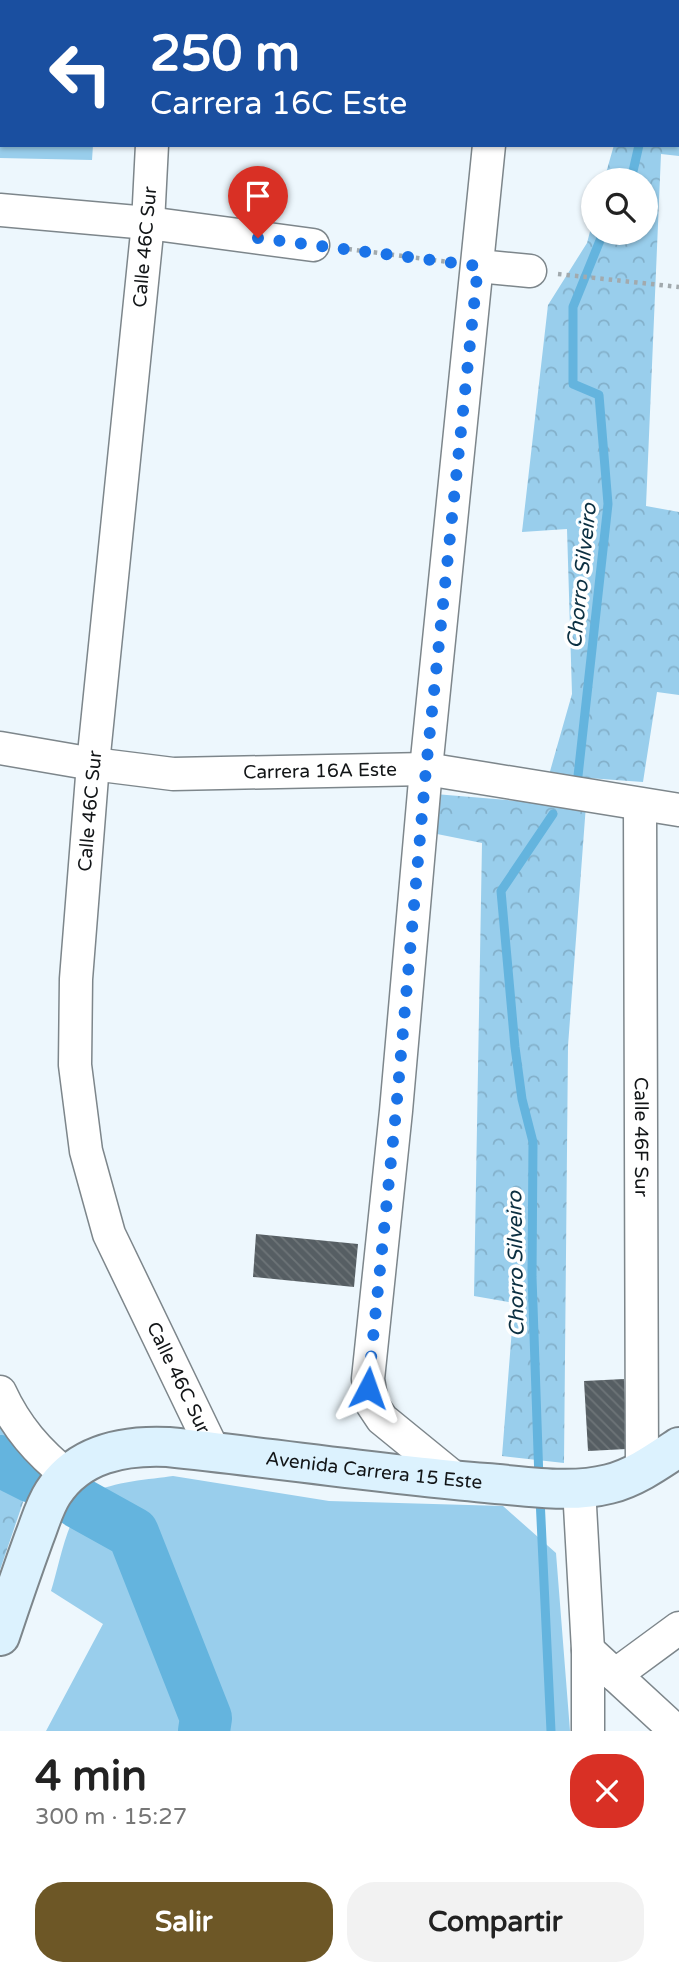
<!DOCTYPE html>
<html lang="es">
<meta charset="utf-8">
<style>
:root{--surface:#fff;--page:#f2f2f2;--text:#222;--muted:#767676;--accent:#6d5726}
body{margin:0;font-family:"Varela Round",sans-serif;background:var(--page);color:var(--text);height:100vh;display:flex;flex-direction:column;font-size:26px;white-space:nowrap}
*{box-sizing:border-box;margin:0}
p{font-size:23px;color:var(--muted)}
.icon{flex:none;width:38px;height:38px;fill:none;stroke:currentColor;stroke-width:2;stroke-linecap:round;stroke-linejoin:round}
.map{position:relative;height:1731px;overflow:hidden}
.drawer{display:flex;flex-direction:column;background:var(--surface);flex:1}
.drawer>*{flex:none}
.top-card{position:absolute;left:0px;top:0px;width:679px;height:147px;box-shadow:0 2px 5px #0004;background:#1a4fa0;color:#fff;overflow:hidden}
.buttons{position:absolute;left:581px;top:168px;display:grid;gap:14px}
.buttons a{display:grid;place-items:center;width:77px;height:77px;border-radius:50%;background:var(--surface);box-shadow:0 2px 5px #0004;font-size:35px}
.pin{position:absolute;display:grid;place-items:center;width:60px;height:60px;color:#fff;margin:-72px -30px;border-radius:50% 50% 50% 0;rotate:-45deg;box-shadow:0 0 7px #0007}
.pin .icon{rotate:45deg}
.me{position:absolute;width:77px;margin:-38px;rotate:4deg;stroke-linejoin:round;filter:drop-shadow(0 0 5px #0008)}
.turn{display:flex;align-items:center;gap:24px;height:147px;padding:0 35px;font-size:32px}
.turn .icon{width:91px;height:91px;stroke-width:2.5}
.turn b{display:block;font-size:49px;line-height:60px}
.round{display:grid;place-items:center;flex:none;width:74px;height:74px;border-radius:28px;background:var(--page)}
.head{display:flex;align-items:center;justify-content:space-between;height:119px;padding:0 35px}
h1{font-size:42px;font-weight:700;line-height:52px}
.cta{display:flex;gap:14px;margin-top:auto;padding:14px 35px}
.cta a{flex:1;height:80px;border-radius:28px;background:var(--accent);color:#fff;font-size:28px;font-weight:700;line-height:80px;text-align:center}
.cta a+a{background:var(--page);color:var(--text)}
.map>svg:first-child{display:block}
.grass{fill:#99ceec}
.forest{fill:url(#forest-crowns)}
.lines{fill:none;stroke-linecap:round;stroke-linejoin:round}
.stream{stroke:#64b4de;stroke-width:9}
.river{stroke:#64b4de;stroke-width:52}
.building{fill:url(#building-back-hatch)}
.street-casing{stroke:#7d868b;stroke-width:35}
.secondary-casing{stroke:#7d868b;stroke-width:42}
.path{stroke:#a2aaae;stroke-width:4.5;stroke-dasharray:3.5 5;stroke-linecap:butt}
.street{stroke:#fff;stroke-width:32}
.secondary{stroke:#dcf2fe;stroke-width:38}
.route{stroke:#1a73e8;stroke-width:12;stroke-dasharray:0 21.6}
.labels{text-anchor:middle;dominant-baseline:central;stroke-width:7;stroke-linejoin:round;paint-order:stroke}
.street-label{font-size:19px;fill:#121517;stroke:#fff}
.water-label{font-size:21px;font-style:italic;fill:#0c3042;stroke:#fff}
</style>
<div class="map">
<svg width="679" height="1731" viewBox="0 0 679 1731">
<defs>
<pattern id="forest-crowns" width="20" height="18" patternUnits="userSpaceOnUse" patternTransform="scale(1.75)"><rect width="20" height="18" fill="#99ceec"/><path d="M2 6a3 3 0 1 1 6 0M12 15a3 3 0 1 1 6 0" fill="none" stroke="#83b0ca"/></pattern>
<pattern id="building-back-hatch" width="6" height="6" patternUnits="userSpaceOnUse" patternTransform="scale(1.75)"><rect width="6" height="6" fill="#565e63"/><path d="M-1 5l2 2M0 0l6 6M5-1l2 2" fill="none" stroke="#6e7578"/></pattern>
</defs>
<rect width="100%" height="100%" fill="#edf7fd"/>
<!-- grass -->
<path class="grass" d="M0 70 2 145H93L92 160 0 158Z
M173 1476 329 1501 503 1506 556 1553 570 1731H46L103 1624 51 1591C60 1563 68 1509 93 1493 111 1482 152 1479 173 1476Z"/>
<!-- forest -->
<path class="forest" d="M639 0H679V156L661 154 646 506 679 512V695L657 692 643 782 588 778 568 1046 564 1463 502 1456 514 1303 474 1296 482 843 432 833 435 794 541 803 572 694 567 529 522 532 548 305 587 243 593 220V233H646V180H604L614 145H677V2H639Z
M0 1427 36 1464 0 1570Z"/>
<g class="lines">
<!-- stream -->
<path class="stream" d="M676 2 677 0
M631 180 639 145
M578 776 608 504 599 395 573 384V307L603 233
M539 1480 532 1277 533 1142 522 1099 515 1047 501 891 553 814
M540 1498 551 1731"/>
<!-- river -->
<path class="river" d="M0 1461 32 1477
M79 1503 133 1533 206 1718 204 1731"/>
</g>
<!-- building -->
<path class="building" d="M256 1234 358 1244 354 1287 253 1277Z
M624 1379 627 1449 588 1451 584 1381Z"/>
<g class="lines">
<!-- street casing -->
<g class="street-casing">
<g id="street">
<path d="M158 2V0"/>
<path d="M501 2 502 0"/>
<path d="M0 27H2"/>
<path id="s1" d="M152 145 148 223 93 764 76 979 75 1065 86 1151 109 1234 214 1452"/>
<path d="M0 210 148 223 313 245"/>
<path d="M478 266 530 271"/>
<path id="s2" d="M0 748 93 764 173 774 426 769 679 810"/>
<path id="s3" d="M640 805 642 1470"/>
<path d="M0 1392C16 1427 38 1452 68 1476"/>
<path d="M458 1481 382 1419 372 1404 368 1379 396 1111 426 769 489 145"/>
<path d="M579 1488 588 1650V1731"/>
<path d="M588 1650 676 1731"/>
<path d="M615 1675 679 1628"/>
</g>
</g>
<!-- secondary casing -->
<g class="secondary-casing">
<g id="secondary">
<path id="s4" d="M0 1636C11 1603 22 1571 34 1538 40 1523 44 1507 53 1493 79 1453 124 1445 168 1447 274 1458 380 1474 486 1483 526 1486 570 1494 609 1484 634 1478 658 1461 679 1447"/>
</g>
</g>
<!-- path -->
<path class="path" d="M340 248 449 262
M558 274 679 287"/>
<!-- street -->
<use href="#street" class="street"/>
<!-- secondary -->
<use href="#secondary" class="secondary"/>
</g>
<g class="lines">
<!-- route -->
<path class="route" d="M258 238 478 266 426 769 396 1111 368 1388"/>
</g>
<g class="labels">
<!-- street labels -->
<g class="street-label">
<text transform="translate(145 247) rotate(-85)">Calle 46C Sur</text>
<text stroke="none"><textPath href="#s2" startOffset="322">Carrera 16A Este</textPath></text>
<text transform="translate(90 811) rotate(-85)">Calle 46C Sur</text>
<text stroke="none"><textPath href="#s3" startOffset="332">Calle 46F Sur</textPath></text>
<text stroke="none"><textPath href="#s1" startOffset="1256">Calle 46C Sur</textPath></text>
<text stroke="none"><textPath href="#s4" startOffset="490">Avenida Carrera 15 Este</textPath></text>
</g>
<!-- water labels -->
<g class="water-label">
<text transform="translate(582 576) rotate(-84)">Chorro Silveiro</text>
<text transform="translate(516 1264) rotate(-91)">Chorro Silveiro</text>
</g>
</g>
</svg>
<div class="buttons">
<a><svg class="icon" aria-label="search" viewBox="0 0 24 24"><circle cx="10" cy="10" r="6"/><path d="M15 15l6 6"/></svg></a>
</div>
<div class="pin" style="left:258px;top:238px;background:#d93025"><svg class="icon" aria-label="arrive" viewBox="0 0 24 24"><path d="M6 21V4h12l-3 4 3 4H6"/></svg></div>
<svg class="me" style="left:368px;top:1388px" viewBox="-20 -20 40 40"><path d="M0-17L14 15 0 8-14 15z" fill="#1a73e8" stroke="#fff" stroke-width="4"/></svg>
<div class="top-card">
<div class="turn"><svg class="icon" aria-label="left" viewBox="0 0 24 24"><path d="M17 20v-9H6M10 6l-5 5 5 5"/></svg><div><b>250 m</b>Carrera 16C Este</div></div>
</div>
</div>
<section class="drawer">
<div class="head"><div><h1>4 min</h1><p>300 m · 15:27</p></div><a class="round" style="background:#d93025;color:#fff"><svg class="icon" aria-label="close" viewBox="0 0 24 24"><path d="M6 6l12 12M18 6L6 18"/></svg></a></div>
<div class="cta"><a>Salir</a><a>Compartir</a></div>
</section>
